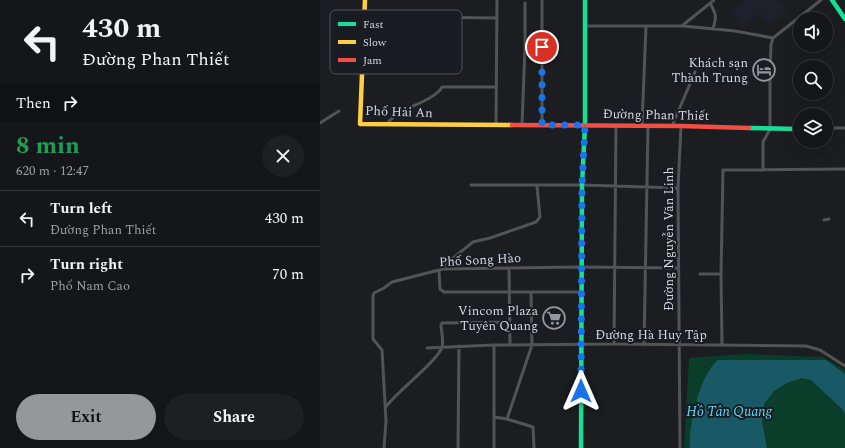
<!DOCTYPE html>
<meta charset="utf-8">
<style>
:root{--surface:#141619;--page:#1d1f22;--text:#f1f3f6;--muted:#9d9fa2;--line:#333538;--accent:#95979b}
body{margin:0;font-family:Spectral,serif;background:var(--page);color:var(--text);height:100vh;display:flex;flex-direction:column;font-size:15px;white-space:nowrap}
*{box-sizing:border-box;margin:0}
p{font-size:13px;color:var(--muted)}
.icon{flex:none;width:22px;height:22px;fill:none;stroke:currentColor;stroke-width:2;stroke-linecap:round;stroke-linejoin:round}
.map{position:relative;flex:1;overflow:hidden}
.drawer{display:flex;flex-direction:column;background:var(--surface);width:320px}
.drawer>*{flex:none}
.hud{background:#141619;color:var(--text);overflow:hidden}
.controls{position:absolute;left:473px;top:12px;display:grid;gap:8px}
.controls a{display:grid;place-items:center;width:40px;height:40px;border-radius:50%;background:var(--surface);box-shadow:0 4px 16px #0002,0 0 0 1px var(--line);font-size:20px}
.pin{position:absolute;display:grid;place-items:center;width:34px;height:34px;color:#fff;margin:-17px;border:2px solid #fff;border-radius:50%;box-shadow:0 1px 4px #0007}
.me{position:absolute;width:44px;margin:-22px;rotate:0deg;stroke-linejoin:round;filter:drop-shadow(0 0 3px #0008)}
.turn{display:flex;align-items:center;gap:14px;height:84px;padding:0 16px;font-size:18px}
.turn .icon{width:52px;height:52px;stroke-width:2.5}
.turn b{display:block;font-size:28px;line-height:34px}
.then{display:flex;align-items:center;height:38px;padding:0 16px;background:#0003;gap:8px;font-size:15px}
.round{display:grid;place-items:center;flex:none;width:42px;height:42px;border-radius:21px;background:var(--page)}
.headline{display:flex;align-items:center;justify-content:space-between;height:68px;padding:0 16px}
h1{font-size:24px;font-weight:700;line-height:30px;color:#1e9e55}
.action{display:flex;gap:8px;margin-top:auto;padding:8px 16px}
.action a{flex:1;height:46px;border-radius:24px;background:var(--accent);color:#111;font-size:16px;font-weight:700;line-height:46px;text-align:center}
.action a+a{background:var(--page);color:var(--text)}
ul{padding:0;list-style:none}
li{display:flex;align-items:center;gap:12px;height:56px;padding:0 16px;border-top:1px solid var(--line)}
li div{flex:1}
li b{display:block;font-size:15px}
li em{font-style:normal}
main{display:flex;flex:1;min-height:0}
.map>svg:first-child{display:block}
.built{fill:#1e212c}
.green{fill:#0b3e2a}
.water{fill:#195966}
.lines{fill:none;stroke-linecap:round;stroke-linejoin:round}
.street{stroke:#525355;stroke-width:3}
.fast{stroke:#16e098;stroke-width:4.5}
.slow{stroke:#ffcf43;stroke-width:4.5}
.jam{stroke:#f24e42;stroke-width:4.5}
.route{stroke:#1a73e8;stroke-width:7;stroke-dasharray:0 12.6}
.labels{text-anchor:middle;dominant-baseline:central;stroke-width:4;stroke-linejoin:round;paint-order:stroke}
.poi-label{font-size:13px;fill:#d6d8dd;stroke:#191c23;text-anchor:end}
.street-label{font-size:13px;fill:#d6d8dd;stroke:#191c23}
.water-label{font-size:14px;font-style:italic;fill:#5cdbf6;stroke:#191c23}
.key{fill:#191c23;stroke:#52545b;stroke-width:1}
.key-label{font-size:11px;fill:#d6d8dd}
</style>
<main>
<section class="drawer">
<div class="hud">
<div class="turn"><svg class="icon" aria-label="left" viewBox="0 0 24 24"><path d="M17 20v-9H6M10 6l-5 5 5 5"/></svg><div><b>430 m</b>Đường Phan Thiết</div></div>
<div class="then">Then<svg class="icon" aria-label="right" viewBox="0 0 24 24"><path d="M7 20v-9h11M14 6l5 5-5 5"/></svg></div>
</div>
<div class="headline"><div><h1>8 min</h1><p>620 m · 12:47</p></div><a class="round"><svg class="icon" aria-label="close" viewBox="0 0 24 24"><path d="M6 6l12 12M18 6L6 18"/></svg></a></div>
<ul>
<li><svg class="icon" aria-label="left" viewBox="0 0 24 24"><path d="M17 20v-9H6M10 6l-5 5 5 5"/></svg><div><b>Turn left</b><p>Đường Phan Thiết</p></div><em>430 m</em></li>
<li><svg class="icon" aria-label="right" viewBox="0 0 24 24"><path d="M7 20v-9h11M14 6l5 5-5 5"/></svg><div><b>Turn right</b><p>Phố Nam Cao</p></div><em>70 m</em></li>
</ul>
<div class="action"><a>Exit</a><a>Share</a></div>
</section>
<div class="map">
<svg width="525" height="448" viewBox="0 0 525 448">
<rect width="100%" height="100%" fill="#1b1d21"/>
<!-- built -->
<path class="built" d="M425 0H460L468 12 448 25 440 14 421 26 410 10Z"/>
<!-- green -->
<path class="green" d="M425 354 503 357 525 370V448H364L369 358Z"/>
<!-- water -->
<path class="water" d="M398 360H506L525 374V414L522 409 491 380 482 378 467 383 454 391 444 404 442 422 447 448H370C368 426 380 374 398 360Z"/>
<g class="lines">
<!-- street -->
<path class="street" d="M222 0V125
M390 3C396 14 397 16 393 29
M96 17 176 18
M363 25 394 0
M266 26H363L415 31 453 38 501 0
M0 123 19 111
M67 124C79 107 103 106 118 92 120 91 121 89 122 87H175
M176 124 177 0
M202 125 205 46V3
M322 125 326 26
M352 126 375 72
M506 128H525
M443 170V142L450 129V76L451 45 453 38
M151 185H262L358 188
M504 220 509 219
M189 268 190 345
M123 269 127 263 153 242 170 238 216 222 220 217 217 186
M119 271 120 289 124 292H261
M380 274H401
M294 344 296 125
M174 345V448
M324 345 328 126
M402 345 401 274 403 170 525 169
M107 348 174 345 294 344 486 346 500 350 525 366
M65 408C76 392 118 361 122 347 124 340 121 331 121 325L122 323 189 322
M174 417 187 419 213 427 214 448
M187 419 212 345 211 292
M64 448 66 421 62 350 53 339V296L54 293 64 288 72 282 123 269 261 267 358 268
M138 448 139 346
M360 448 358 188 361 126"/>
<!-- fast -->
<path class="fast" d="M512 0 525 19
M429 128 480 129
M261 448 262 185 265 125V0"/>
<!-- slow -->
<path class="slow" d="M45 0 40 124 192 125"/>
<!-- jam -->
<path class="jam" d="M192 125 361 126 429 128"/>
</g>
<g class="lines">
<!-- route -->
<path class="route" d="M222 47V125H265L262 185 261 391"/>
</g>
<!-- icons -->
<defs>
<g id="hotel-ring" transform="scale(1.15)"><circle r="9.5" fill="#191c23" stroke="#95979b" stroke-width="1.5"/><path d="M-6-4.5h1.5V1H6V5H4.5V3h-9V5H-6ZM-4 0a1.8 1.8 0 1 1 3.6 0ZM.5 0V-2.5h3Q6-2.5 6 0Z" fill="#95979b"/></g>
<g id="supermarket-ring" transform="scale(1.15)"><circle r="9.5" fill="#191c23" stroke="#95979b" stroke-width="1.5"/><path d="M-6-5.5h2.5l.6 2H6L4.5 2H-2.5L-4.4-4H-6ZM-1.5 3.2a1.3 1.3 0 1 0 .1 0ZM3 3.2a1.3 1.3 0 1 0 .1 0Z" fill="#95979b"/></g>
</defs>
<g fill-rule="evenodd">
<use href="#hotel-ring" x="444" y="70"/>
<use href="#supermarket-ring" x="234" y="318"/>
</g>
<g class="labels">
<!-- poi labels -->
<g class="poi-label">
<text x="428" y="63">Khách sạn<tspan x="428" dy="15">Thành Trung</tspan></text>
<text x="218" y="311">Vincom Plaza<tspan x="218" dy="15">Tuyên Quang</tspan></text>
</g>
<!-- street labels -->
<g class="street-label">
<text transform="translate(79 112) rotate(2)">Phố Hải An</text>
<text transform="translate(336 115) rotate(1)">Đường Phan Thiết</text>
<text transform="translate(349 239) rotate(-90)">Đường Nguyễn Văn Linh</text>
<text transform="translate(160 260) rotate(-3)">Phố Song Hào</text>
<text x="331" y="335">Đường Hà Huy Tập</text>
</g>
<!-- water labels -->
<g class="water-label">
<text x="409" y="411">Hồ Tân Quang</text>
</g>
</g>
<!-- legend -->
<rect x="10" y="10" width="132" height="64" rx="6" class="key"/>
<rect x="18" y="22" width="18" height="4" fill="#16e098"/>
<rect x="18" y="40" width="18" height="4" fill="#ffcf43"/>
<rect x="18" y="58" width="18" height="4" fill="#f24e42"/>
<g class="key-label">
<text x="43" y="28">Fast</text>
<text x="43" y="46">Slow</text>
<text x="43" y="64">Jam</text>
</g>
</svg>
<div class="controls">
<a><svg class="icon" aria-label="sound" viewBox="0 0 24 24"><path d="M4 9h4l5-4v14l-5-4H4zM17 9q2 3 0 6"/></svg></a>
<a><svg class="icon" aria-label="search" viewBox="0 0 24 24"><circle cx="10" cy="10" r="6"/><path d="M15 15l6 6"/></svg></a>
<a><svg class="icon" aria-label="layers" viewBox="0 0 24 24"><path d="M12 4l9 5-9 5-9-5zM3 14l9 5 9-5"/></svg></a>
</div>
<div class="pin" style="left:222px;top:47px;background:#d93025"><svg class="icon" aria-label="arrive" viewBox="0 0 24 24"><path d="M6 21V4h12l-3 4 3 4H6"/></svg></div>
<svg class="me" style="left:261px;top:391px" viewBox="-20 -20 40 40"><path d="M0-17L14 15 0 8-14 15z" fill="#1a73e8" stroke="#fff" stroke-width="4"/></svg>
</div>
</main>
